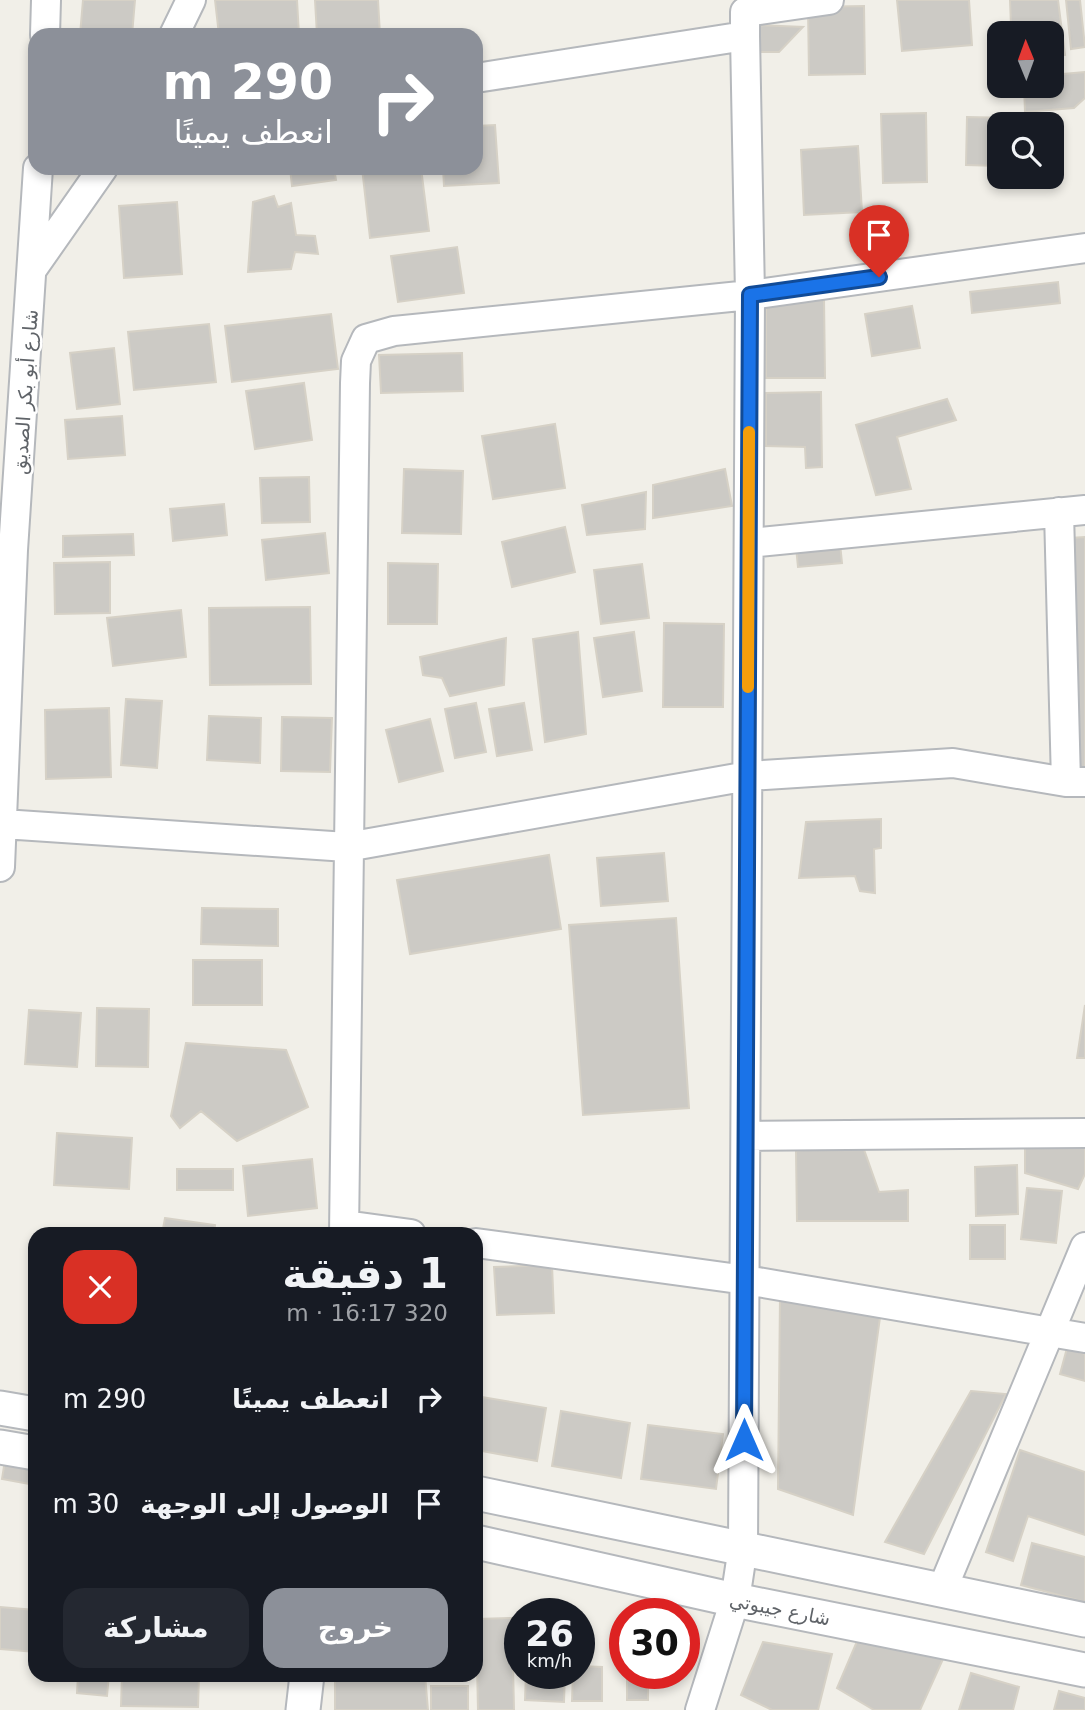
<!DOCTYPE html>
<html lang="ar">
<meta charset="utf-8">
<style>
:root{--surface:#171b24;--page:#242831;--text:#f1f3f6;--muted:#9ea1a6;--accent:#8c9099}
body{margin:0;font-family:"DejaVu Sans",Cairo,sans-serif;background:var(--page);color:var(--text);direction:rtl;height:100vh;display:flex;flex-direction:column;font-size:26px;white-space:nowrap}
*{box-sizing:border-box;margin:0}
p{font-size:23px;color:var(--muted)}
.icon{flex:none;width:38px;height:38px;fill:none;stroke:currentColor;stroke-width:2;stroke-linecap:round;stroke-linejoin:round}
.map{position:relative;flex:1;overflow:hidden;direction:ltr}
.panel{position:absolute;left:28px;top:1227px;width:455px;height:455px;display:flex;flex-direction:column;background:var(--surface);border-radius:21px;box-shadow:0 4px 10px #0003;direction:rtl}
.panel>*{flex:none}
.top-card{position:absolute;left:28px;top:28px;width:455px;height:147px;border-radius:21px;box-shadow:0 4px 10px #0003;direction:rtl;background:#8c9099;color:#fff;overflow:hidden}
.needle{width:46px;rotate:359deg}
.fabs{position:absolute;left:987px;top:21px;display:grid;gap:14px}
.fabs a{display:grid;place-items:center;width:77px;height:77px;border-radius:14px;background:var(--surface);box-shadow:0 4px 10px #0003;font-size:35px}
.speed{position:absolute;left:504px;top:1598px;display:flex;gap:14px;font-size:35px;font-weight:700;text-align:center}
.speed>*{display:grid;place-content:center;width:91px;height:91px;border-radius:50%;background:var(--surface);box-shadow:0 4px 10px #0003;line-height:1}
.speed small{font-size:18px;font-weight:400}
.speed .limit{border:10px solid #d22;background:#fff;color:#111}
.pin{position:absolute;display:grid;place-items:center;width:60px;height:60px;color:#fff;margin:-72px -30px;border-radius:50% 50% 50% 0;rotate:-45deg;box-shadow:0 0 7px #0007}
.pin .icon{rotate:45deg}
.me{position:absolute;width:77px;margin:-38px;rotate:0deg;stroke-linejoin:round;filter:drop-shadow(0 0 5px #0008)}
.turn{display:flex;align-items:center;gap:24px;height:147px;padding:0 35px;font-size:32px}
.turn .icon{width:91px;height:91px;stroke-width:2.5}
.turn b{display:block;font-size:49px;line-height:60px}
.round{display:grid;place-items:center;flex:none;width:74px;height:74px;border-radius:21px;background:var(--page)}
.headline{display:flex;align-items:center;justify-content:space-between;height:119px;padding:0 35px}
h1{font-size:42px;font-weight:700;line-height:52px}
.primary-button{display:flex;gap:14px;margin-top:auto;padding:14px 35px}
.primary-button a{flex:1;height:80px;border-radius:21px;background:var(--accent);color:#fff;font-size:28px;font-weight:700;line-height:80px;text-align:center}
.primary-button a+a{background:var(--page);color:var(--text)}
ul{padding:0;list-style:none}
li{display:flex;align-items:center;gap:21px;height:105px;padding:0 35px}
li div{flex:1}
li b{display:block;font-size:26px}
li em{font-style:normal}
.map>svg:first-child{display:block}
.building{fill:#cccac5;stroke:#d6d1c6;stroke-width:2}
.lines{fill:none;stroke-linecap:round;stroke-linejoin:round}
.minor-casing{stroke:#b5b8bc;stroke-width:32}
.tertiary-casing{stroke:#b5b8bc;stroke-width:37}
.minor{stroke:#fff;stroke-width:28}
.tertiary{stroke:#fff;stroke-width:33}
.route-casing{stroke:#114b97;stroke-width:18}
.route{stroke:#1a73e8;stroke-width:12}
.slow{stroke:#f59e0b;stroke-width:12}
.labels{text-anchor:middle;dominant-baseline:central;stroke-width:5;stroke-linejoin:round;paint-order:stroke}
.street-label{font-size:19px;fill:#5f6368;stroke:#fff}
</style>
<div class="map">
<svg width="1085" height="1710" viewBox="0 0 1085 1710">
<rect width="100%" height="100%" fill="#f1efe8"/>
<!-- building -->
<path class="building" d="M83 0H135L132 35H80Z
M215 0H297L299 35H219Z
M315 0H378L380 35H317Z
M897 0H969L972 45 902 51Z
M1010 0H1058L1065 55 1052 57V33H1020V28L1011 26Z
M1066 0H1080L1085 47 1071 49Z
M864 6 865 74 809 75 808 7Z
M755 25 803 27 779 52H757Z
M1085 72V98L1074 108 1025 112 1024 86H1052V75Z
M926 113 927 182 883 183 881 114Z
M967 117 1013 118 1012 124H999V166L966 165Z
M495 125 499 183 444 186 443 168H476V126Z
M858 146 862 212 804 215 801 150Z
M290 168H334L336 180 292 186Z
M362 168H421L429 231 370 238Z
M274 196 278 207 291 203 296 235 315 236 318 254 295 252 291 269 248 272 253 202Z
M177 202 182 274 124 278 119 206Z
M457 247 464 293 398 302 391 256Z
M1058 282 1060 303 972 313 970 292Z
M824 298 825 378H766V299Z
M912 306 920 348 872 356 865 314Z
M331 314 338 369 232 382 225 326Z
M209 324 216 382 134 390 128 332Z
M114 348 120 404 77 409 70 353Z
M462 353 463 391 381 393 379 355Z
M304 383 312 440 255 449 246 391Z
M821 392 822 467 806 468 805 447 766 446V393Z
M947 399 956 420 897 437 911 489 876 495 856 425Z
M122 416 125 455 68 459 65 420Z
M555 424 565 488 493 499 482 436Z
M404 469 463 471 461 534 402 533Z
M725 469 732 506 653 518V485Z
M309 477 310 522 262 523 260 478Z
M646 492 645 529 587 535 582 505Z
M224 504 227 535 173 541 170 509Z
M565 527 575 572 512 587 502 542Z
M325 533 329 573 266 580 262 540Z
M133 534 134 555 63 557V536Z
M1085 537V768H1076L1070 538Z
M840 543 842 563 798 567 796 547Z
M110 562V613L55 614 54 563Z
M388 563 438 564 437 624H388Z
M642 564 649 618 601 624 594 570Z
M310 607 311 684 210 685 209 608Z
M181 610 186 657 113 666 107 618Z
M664 623 724 624 723 707H663Z
M578 632 586 734 545 742 533 639Z
M634 632 642 691 603 697 594 638Z
M506 638 504 685 450 696 442 678 423 675 420 657Z
M126 699 162 701 157 768 121 765Z
M476 703 486 752 455 758 445 709Z
M524 703 532 750 497 756 489 709Z
M109 708 111 777 46 779 45 710Z
M209 716 261 718 260 763 207 760Z
M282 717 332 718 330 772 281 771Z
M430 719 443 771 399 782 386 730Z
M881 819V848L874 849 875 893 860 891 855 876 799 878 806 822Z
M664 853 668 901 601 906 597 858Z
M549 855 561 929 410 954 397 880Z
M202 908 278 909V946L201 944Z
M676 918 689 1108 583 1115 569 925Z
M193 960H262V1005H193Z
M1085 1005V1058H1077Z
M97 1008 149 1009 148 1067 96 1066Z
M29 1010 81 1013 77 1067 25 1064Z
M186 1043 286 1050 308 1107 237 1141 201 1111 180 1128 171 1116Z
M57 1133 132 1138 129 1189 54 1185Z
M861 1141 879 1192 908 1190V1221H797L796 1151Z
M1025 1142 1085 1143V1174L1078 1189 1025 1173Z
M312 1159 317 1208 248 1216 243 1166Z
M1017 1165 1018 1214 976 1216 975 1167Z
M177 1169H233V1190H177Z
M1027 1188 1062 1191 1056 1243 1021 1239Z
M165 1218 215 1225 214 1234H162Z
M970 1225H1005V1259H970Z
M552 1265 554 1313 497 1315 494 1267Z
M780 1297 881 1310 853 1515 778 1489Z
M1067 1348 1085 1354V1381L1060 1374Z
M971 1391 1006 1394 924 1554 885 1542Z
M476 1396 546 1408 537 1461 476 1450Z
M561 1411 630 1423 621 1478 552 1466Z
M648 1425 723 1434 716 1489 641 1479Z
M1020 1450 1085 1472V1535L1028 1516 1013 1561 986 1552Z
M6 1454 35 1459V1485L2 1479Z
M34 1496H35V1541L29 1540Z
M1032 1543 1085 1557V1602L1021 1585Z
M0 1607 35 1610V1652L0 1649Z
M512 1618 514 1710H478L476 1619Z
M861 1632 944 1657 920 1710H874L837 1688Z
M763 1642 832 1654 818 1710H772L741 1695Z
M579 1666 602 1667V1701H572L573 1673H579Z
M526 1673H565L564 1702 525 1700Z
M627 1673H648V1700H627Z
M971 1673 1019 1687 1013 1710H959Z
M78 1675H109L107 1696 77 1693Z
M122 1675H199L198 1707 121 1706Z
M335 1675H425L428 1710H335Z
M431 1686H468V1710H431Z
M1059 1691 1085 1698V1710H1054Z"/>
<g class="lines">
<!-- minor casing -->
<g class="minor-casing">
<path id="minor" d="M45 35 46 0
M174 35 191 0
M476 78 745 36V12L829 0
M33 268 103 168
M1059 512 1066 782
M749 543 1085 510
M3 824 347 847 748 776 953 763 1066 782H1085
M0 867 13 550 38 168
M747 1136 1085 1133
M345 1225 411 1234
M344 1234 355 383 356 361 366 339 394 331 750 295 1085 248
M476 1243 746 1280 1085 1338
M942 1590 1085 1247
M700 1710 735 1600 743 1547 750 295 745 36"/>
</g>
<!-- tertiary casing -->
<g class="tertiary-casing">
<path id="tertiary" d="M0 1408 35 1414
M0 1447 35 1453
M476 1493 1085 1620
M476 1542 735 1600 1085 1670
M303 1710 307 1675"/>
</g>
<!-- minor -->
<use href="#minor" class="minor"/>
<!-- tertiary -->
<use href="#tertiary" class="tertiary"/>
</g>
<g class="lines">
<!-- route casing -->
<g class="route-casing">
<path id="route" d="M744 1440 750 295 879 277"/>
</g>
<!-- route -->
<use href="#route" class="route"/>
<!-- slow -->
<path class="slow" d="M748 687 749 432"/>
</g>
<g class="labels">
<!-- street labels -->
<g class="street-label">
<text transform="translate(25 392) rotate(-86)">شارع أبو بكر الصديق</text>
<text transform="translate(780 1609) rotate(11)">شارع جيبوتي</text>
</g>
</g>
</svg>
<div class="fabs">
<a><svg class="needle" viewBox="-14 -14 28 28"><path d="M0-13l5 13h-10z" fill="#e53935"/><path d="M0 13l5-13h-10z" fill="#9ea1a6"/></svg></a>
<a><svg class="icon" aria-label="search" viewBox="0 0 24 24"><circle cx="10" cy="10" r="6"/><path d="M15 15l6 6"/></svg></a>
</div>
<div class="speed"><div>26<small>km/h</small></div><div class="limit">30</div></div>
<div class="pin" style="left:879px;top:277px;background:#d93025"><svg class="icon" aria-label="arrive" viewBox="0 0 24 24"><path d="M6 21V4h12l-3 4 3 4H6"/></svg></div>
<svg class="me" style="left:744px;top:1440px" viewBox="-20 -20 40 40"><path d="M0-17L14 15 0 8-14 15z" fill="#1a73e8" stroke="#fff" stroke-width="4"/></svg>
<div class="top-card">
<div class="turn"><svg class="icon" aria-label="right" viewBox="0 0 24 24"><path d="M7 20v-9h11M14 6l5 5-5 5"/></svg><div><b>290 m</b>انعطف يمينًا</div></div>
</div>
<section class="panel">
<div class="headline"><div><h1>1 دقيقة</h1><p>320 m · 16:17</p></div><a class="round" style="background:#d93025;color:#fff"><svg class="icon" aria-label="close" viewBox="0 0 24 24"><path d="M6 6l12 12M18 6L6 18"/></svg></a></div>
<ul>
<li><svg class="icon" aria-label="right" viewBox="0 0 24 24"><path d="M7 20v-9h11M14 6l5 5-5 5"/></svg><div><b>انعطف يمينًا</b></div><em>290 m</em></li>
<li><svg class="icon" aria-label="arrive" viewBox="0 0 24 24"><path d="M6 21V4h12l-3 4 3 4H6"/></svg><div><b>الوصول إلى الوجهة</b></div><em>30 m</em></li>
</ul>
<div class="primary-button"><a>خروج</a><a>مشاركة</a></div>
</section>
</div>
